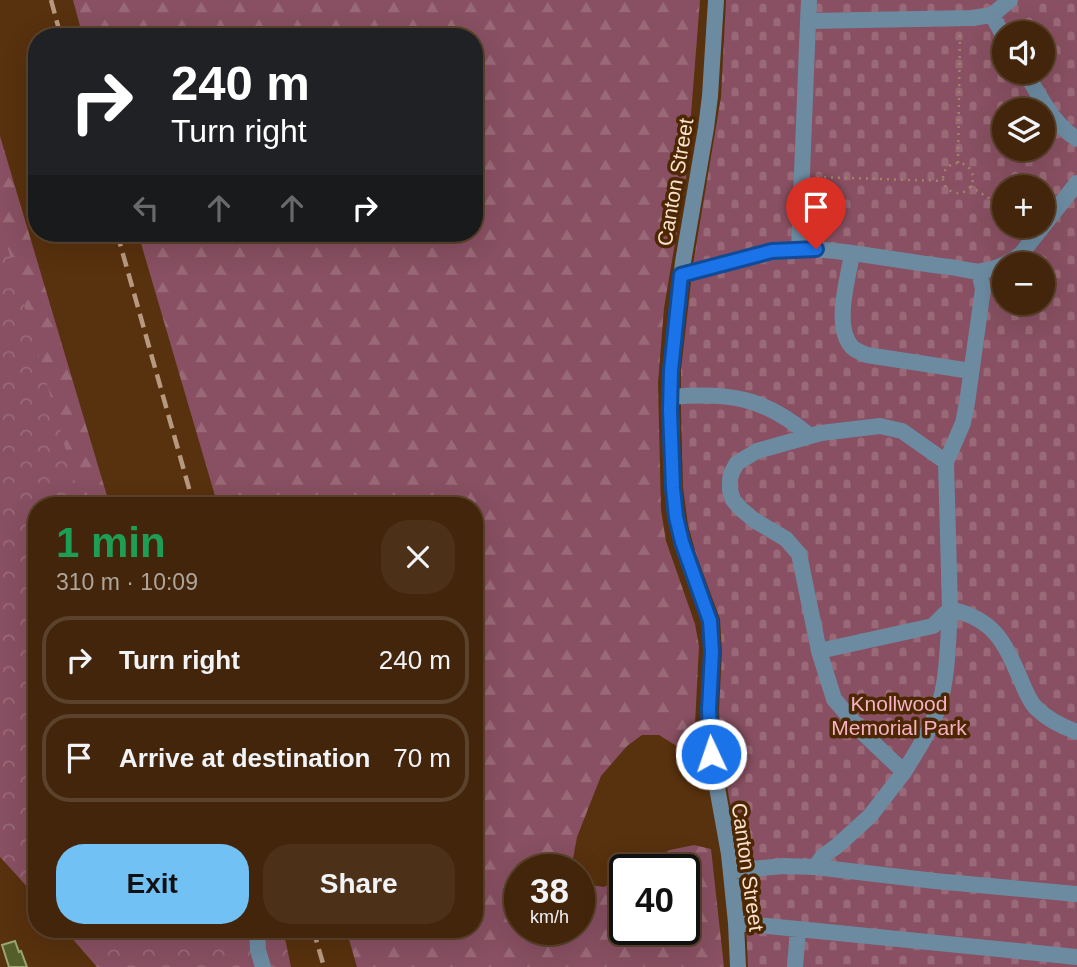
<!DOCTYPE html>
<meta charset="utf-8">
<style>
:root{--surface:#42250a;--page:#4c3118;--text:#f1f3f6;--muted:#aea59c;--line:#5a422b;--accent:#72c1f5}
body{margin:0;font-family:Arial,sans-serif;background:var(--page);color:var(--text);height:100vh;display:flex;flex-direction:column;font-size:26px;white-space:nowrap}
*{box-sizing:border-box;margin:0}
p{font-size:23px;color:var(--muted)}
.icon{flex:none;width:38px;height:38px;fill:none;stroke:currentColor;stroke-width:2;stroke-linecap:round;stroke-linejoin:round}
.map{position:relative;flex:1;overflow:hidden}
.sheet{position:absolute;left:28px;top:497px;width:455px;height:441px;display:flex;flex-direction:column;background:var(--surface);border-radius:28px;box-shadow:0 7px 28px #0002,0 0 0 2px var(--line)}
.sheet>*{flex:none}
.guide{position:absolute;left:28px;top:28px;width:455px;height:214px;border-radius:28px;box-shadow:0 7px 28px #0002,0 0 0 2px var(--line);background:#202124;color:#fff;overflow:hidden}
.controls{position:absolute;left:992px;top:21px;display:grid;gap:14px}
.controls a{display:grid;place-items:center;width:63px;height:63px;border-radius:50%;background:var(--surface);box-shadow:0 7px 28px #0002,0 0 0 2px var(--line);font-size:35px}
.speed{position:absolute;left:504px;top:854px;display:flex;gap:14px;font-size:35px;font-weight:700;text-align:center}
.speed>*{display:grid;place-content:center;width:91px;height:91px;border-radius:50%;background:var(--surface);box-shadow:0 7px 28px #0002,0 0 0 2px var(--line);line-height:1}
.speed small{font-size:18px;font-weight:400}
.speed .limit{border:4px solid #111;border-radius:10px;background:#fff;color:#111}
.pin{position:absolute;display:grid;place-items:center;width:60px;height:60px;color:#fff;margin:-72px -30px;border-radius:50% 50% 50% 0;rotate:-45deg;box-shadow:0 0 7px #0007}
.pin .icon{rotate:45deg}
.me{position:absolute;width:77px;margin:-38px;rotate:357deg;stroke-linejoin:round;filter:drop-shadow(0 0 5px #0008)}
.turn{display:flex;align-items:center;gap:24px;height:147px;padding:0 28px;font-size:32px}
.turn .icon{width:91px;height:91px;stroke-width:2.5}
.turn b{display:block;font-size:49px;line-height:60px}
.lanes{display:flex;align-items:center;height:66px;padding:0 28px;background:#0003;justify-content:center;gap:35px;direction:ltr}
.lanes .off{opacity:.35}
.round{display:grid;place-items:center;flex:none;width:74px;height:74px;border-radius:28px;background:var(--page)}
.headline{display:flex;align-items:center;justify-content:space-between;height:119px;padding:0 28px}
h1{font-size:42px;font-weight:700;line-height:52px;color:#1e9e55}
.primary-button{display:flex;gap:14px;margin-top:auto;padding:14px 28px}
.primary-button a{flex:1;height:80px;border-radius:28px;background:var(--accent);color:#111;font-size:28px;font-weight:700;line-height:80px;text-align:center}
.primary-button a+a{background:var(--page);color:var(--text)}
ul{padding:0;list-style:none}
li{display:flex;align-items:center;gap:21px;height:88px;margin:0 14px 10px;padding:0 14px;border:4px solid var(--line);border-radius:28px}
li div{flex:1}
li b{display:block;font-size:26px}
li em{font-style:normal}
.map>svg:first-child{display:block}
.forest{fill:url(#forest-firs)}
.cemetery{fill:url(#cemetery-stones);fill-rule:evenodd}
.park{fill:url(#park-crowns)}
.building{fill:#545e2d;stroke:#99a571;stroke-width:2}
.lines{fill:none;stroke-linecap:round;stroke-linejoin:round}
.path{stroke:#a38368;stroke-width:2.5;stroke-dasharray:2 5;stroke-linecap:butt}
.minor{stroke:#6c8ba1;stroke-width:16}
.rail{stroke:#b79980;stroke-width:4.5;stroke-dasharray:14 7;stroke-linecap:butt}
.route-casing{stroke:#114b97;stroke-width:18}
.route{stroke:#1a73e8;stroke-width:12}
.labels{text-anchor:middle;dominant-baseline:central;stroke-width:7;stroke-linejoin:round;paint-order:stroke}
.street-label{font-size:21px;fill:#fae2d0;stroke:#4c2702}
.park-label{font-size:21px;fill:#f6b1c6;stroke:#4c2702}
</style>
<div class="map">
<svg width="1077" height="967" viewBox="0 0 1077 967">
<defs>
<pattern id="forest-firs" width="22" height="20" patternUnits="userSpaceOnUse" patternTransform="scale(1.75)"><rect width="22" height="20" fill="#885062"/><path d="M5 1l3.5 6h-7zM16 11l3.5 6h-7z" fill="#9a6977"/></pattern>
<pattern id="cemetery-stones" width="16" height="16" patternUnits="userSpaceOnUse" patternTransform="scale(1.75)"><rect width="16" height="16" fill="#885062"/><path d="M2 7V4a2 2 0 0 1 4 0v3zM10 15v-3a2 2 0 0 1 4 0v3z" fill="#9a6977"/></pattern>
<pattern id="park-crowns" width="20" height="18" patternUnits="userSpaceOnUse" patternTransform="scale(1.75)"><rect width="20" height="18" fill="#885062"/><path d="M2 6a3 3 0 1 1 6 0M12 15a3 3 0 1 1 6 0" fill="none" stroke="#9a6977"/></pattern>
</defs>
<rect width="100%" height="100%" fill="#58310e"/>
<!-- forest -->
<path class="forest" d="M73 0H700L686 178 664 308 658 383 661 510 666 541 695 624 699 646 694 744 680 748 659 735H642L627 746 601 776 577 837 572 864 576 870H520V929H579V876L585 884 604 887 625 876V929H684V870H636L670 850 694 845 711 849 724 967H357L346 929H474V506H218L138 233H474V37H83Z
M0 136 110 506H37V897L0 857Z"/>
<!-- cemetery -->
<path class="cemetery" d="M726 0H1077V967H748L746 922 739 852 721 753 719 710 722 652 720 619 696 554 688 525 683 487 681 410V370L693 264 721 97ZM1004 33H1043V72H1004ZM1004 110H1043V149H1004ZM1004 187H1043V226H1004ZM1004 264H1043V303H1004Z"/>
<!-- park -->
<path class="park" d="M0 221 82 506H37V898L0 856Z
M64 929H283L291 967H97Z"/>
<!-- building -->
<path class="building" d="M15 941 19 952 21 951 27 967H9L2 945Z"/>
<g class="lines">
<!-- path -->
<path class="path" d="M958 163 960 32
M943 178a15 15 0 1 1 30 0a15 15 0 1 1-30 0Z
M817 177 943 181
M970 186 1004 208"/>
<!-- minor -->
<path class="minor" d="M716 0 710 96 706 128 683 262 671 370V410L672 469 676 517 687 558 710 621 712 652 709 709 711 754 729 854 736 923 738 967
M992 15 1010 0
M808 21 809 0
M1004 37 992 15 972 18 808 21 799 249C848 249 901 262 950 267 959 268 975 273 982 271 996 269 1011 262 1021 254L1077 183
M1025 72C1040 96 1052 123 1077 139
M852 254C848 279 833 327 852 347 856 351 862 353 867 355L971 371
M979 272 983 289 967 403 963 423 946 462 950 609C993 619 1003 639 1020 678 1024 687 1028 699 1035 707 1046 718 1063 727 1077 732
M681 275 772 252 799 249
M671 397C729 392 764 397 810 436
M819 651 933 626 950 609C948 639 948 680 938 708 930 731 917 751 904 772L864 734 834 699 819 651 799 554 786 539 754 520 741 509 733 500 730 490V479L732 472 737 463 757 451 821 433 880 426 902 431 946 462
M815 867 823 856 837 846 870 816 904 772
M731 871 784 866 815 867 935 881 1077 894
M736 923 798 929 795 967
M257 929 258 950 263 967
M798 929 1077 957"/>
<!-- rail -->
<path class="rail" d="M51 0 61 37
M117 233 194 506
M313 929 324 967"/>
</g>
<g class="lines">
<!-- route casing -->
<g class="route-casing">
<path id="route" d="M711 754 709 709 712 652 710 621 682 542 676 517 673 488 670 410 671 370 681 275 772 251 816 249"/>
</g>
<!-- route -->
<use href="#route" class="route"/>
</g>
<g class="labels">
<!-- street labels -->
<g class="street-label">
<text transform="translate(675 182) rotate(-80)">Canton Street</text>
<text transform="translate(748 867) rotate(82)">Canton Street</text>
</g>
<!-- park labels -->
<g class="park-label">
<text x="899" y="703">Knollwood<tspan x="899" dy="24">Memorial Park</tspan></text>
</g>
</g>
</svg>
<div class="controls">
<a><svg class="icon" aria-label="sound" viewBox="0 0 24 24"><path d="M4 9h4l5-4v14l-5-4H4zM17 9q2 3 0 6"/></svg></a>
<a><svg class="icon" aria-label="layers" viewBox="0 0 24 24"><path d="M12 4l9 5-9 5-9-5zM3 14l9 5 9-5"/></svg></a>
<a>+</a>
<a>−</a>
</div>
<div class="speed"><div>38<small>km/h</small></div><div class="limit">40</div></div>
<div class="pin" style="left:816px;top:249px;background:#d93025"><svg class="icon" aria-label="arrive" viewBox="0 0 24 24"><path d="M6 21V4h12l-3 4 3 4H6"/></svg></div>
<svg class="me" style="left:711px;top:754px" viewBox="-20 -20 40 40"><circle r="17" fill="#1a73e8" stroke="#fff" stroke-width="3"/><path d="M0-11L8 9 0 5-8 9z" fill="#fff"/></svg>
<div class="guide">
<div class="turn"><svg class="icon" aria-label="right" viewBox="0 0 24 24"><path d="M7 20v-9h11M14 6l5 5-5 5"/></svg><div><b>240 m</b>Turn right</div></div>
<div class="lanes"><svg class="icon off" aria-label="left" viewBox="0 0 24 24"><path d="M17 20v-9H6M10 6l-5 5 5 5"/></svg><svg class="icon off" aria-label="ahead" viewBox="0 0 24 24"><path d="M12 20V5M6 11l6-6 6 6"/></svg><svg class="icon off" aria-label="ahead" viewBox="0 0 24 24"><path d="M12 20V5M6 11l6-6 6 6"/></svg><svg class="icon" aria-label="right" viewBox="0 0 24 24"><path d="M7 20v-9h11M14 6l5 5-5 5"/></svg></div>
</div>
<section class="sheet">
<div class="headline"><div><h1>1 min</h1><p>310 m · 10:09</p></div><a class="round"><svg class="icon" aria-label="close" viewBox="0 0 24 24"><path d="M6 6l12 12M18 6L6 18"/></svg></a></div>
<ul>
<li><svg class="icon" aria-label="right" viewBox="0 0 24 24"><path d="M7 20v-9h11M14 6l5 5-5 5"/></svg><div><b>Turn right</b></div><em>240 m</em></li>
<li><svg class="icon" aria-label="arrive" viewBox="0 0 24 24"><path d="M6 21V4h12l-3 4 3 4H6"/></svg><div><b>Arrive at destination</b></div><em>70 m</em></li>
</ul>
<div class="primary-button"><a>Exit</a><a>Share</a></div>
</section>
</div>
